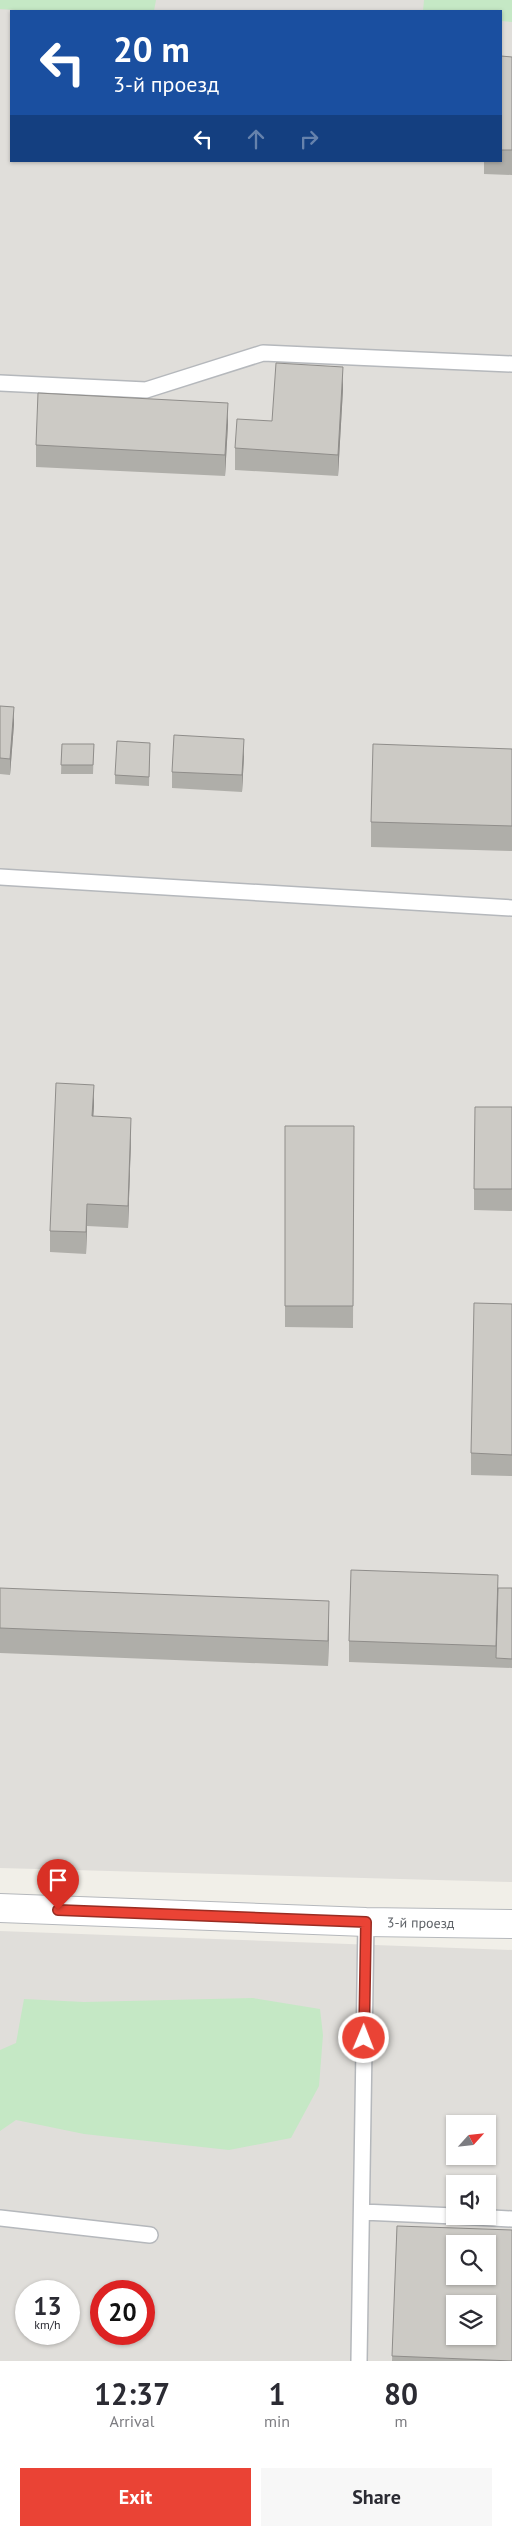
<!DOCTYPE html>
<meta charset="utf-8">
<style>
:root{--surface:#fff;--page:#f7f7f7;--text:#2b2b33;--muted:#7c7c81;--accent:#ea4335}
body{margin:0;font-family:"PT Sans",sans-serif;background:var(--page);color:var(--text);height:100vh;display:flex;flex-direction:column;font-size:19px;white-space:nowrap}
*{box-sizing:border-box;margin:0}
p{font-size:16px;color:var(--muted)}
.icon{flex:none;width:28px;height:28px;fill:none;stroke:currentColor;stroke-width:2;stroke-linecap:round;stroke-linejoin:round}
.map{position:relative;height:2361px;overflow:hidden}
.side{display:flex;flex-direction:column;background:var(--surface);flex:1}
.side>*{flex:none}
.banner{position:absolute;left:10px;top:10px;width:492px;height:152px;border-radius:0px;box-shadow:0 1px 4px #0004;background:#1a4fa0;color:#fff;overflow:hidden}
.needle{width:32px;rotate:63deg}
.controls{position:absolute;left:446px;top:2115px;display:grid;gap:10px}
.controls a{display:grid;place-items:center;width:50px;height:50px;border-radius:0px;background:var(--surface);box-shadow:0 1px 4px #0004;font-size:25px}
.speed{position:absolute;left:15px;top:2280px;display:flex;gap:10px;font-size:25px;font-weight:700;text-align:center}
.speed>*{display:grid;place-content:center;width:65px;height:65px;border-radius:50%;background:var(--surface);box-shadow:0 1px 4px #0004;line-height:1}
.speed small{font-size:12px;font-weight:400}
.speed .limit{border:8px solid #d22;background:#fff;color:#111}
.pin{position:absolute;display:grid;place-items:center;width:42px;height:42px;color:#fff;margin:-51px -21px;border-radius:50% 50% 50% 0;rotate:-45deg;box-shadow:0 0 5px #0007}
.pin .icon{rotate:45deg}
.me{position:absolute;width:55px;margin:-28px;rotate:1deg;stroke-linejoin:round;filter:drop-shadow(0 0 4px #0008)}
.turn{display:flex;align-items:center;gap:18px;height:105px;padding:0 20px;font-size:22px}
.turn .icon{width:65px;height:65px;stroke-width:2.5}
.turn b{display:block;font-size:35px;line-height:42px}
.lanes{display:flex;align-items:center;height:48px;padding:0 20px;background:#0003;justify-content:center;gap:25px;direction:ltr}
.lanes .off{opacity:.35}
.eta{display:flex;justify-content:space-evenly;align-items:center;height:85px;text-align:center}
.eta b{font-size:30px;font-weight:700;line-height:35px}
.button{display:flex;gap:10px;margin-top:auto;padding:10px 20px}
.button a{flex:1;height:58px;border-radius:0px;background:var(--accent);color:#fff;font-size:20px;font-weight:700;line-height:58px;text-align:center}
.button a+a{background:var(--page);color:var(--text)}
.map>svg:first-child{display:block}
.industrial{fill:#e0deda;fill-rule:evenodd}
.green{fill:#c5e8c5}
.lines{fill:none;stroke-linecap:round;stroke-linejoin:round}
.service-casing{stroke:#b5b8bc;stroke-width:18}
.tertiary-casing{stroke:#b5b8bc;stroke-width:30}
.service{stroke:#fff;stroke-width:15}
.tertiary{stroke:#fff;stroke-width:28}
.wall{fill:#afaea9}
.shaded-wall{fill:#8f8d8a}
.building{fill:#cccac5;stroke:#8f8d8a;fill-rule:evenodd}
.route-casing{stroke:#982c22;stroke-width:12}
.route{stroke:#ea4335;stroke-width:9}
.labels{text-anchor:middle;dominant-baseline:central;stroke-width:5;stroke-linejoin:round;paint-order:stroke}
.street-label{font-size:14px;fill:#5f6368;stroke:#fff}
</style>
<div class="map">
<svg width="512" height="2361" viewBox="0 0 512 2361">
<rect width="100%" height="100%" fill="#f1efe8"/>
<!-- industrial -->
<path class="industrial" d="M0 0H512V1882L0 1868ZM11 11H501V161H11Z
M0 1931 512 1950V2361H0ZM455 2124H488V2156H455ZM455 2184H488V2216H455ZM455 2244H488V2276H455ZM26 2291H69V2334H26ZM101 2291H144V2334H101ZM455 2304H488V2336H455Z"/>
<!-- green -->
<path class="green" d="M0 0H156L154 11H32L0 9Z
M424 0H512V22L501 21V11H423Z
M253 1998 320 2009 323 2035 319 2086 291 2138 229 2150 84 2134 16 2120 0 2131V2050L16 2043 24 1999 84 2002Z"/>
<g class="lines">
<!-- service casing -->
<g class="service-casing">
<path id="service" d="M0 383 146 390 263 353 512 364
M0 877 512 908
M362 2212 455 2216
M457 2216 512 2219
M0 2218 150 2235
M359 2361 366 1922"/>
</g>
<!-- tertiary casing -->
<g class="tertiary-casing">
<g id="tertiary">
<path id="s1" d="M0 1908 366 1922 512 1924"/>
</g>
</g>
<!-- service -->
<use href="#service" class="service"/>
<!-- tertiary -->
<use href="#tertiary" class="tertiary"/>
</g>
<!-- wall -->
<path class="wall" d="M501 56 512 57V175L484 174V161H501Z
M343 389 338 476 235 470V448L272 421Z
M228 424 225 476 36 467V445Z
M0 706 14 724 10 775 0 774Z
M150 743 149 786 115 784V775Z
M62 744H94L93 774H61Z
M512 749V851L371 847V822Z
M244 756 242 792 172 788V772Z
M94 1106 93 1116 131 1139 128 1228 87 1226 86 1254 50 1252V1231Z
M512 1107V1211L474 1210V1189Z
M285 1126H354L353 1328 285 1327Z
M512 1304V1476L471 1475V1453Z
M0 1588 329 1626 328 1666 0 1653Z
M498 1588H512V1668L349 1662V1641Z
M397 2226 512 2361H392Z"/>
<!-- shaded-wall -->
<path class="shaded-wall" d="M343 367V389L338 476V455Z
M228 403V424L225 476V455Z
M14 707V724L10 775V759Z
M244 739V756L242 792V775Z
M94 1085V1106L92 1137V1116Z
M131 1118V1139L128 1228V1206Z
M87 1204V1226L86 1254V1232Z
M329 1601V1626L328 1666V1641Z"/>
<!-- building -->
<path class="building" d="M501 56 512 57V150H501Z
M276 363 343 367 338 455 235 448 237 419 272 421Z
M38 393 228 403 225 455 36 445Z
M0 706 14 707 10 759 0 758Z
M174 735 244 739 242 775 172 772Z
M117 741 150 743 149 777 115 775Z
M62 744H94L93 765H61Z
M373 744 512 749V826L371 822Z
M56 1083 94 1085 92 1116 131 1118 128 1206 87 1204 86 1232 50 1231Z
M475 1107H512V1189H474Z
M285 1126H354L353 1306H285Z
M474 1303 512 1304V1455L471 1453Z
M351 1570 498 1575 496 1646 349 1641Z
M0 1588 329 1601 328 1641 0 1628Z
M498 1588H512V1659L496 1658Z
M397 2226 512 2230V2361L392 2356ZM455 2244H488V2276H455ZM455 2304H488V2336H455Z"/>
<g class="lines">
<!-- route casing -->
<g class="route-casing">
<path id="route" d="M58 1910 366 1922 364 2038"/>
</g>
<!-- route -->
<use href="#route" class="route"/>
</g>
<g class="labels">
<!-- street labels -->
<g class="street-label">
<text stroke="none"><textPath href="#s1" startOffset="421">3-й проезд</textPath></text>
</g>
</g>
</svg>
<div class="controls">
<a><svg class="needle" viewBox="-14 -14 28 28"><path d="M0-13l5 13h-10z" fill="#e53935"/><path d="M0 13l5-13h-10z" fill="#7c7c81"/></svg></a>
<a><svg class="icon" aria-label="sound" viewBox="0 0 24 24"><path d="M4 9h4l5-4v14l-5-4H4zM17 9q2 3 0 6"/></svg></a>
<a><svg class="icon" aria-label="search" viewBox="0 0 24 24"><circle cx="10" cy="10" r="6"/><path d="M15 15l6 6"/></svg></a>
<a><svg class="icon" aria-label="layers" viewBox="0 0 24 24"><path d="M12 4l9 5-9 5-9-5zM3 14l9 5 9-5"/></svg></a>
</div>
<div class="speed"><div>13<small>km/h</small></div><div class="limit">20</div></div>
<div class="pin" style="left:58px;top:1910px;background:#d93025"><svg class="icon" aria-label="arrive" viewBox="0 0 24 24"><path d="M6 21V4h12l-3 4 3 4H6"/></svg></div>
<svg class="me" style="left:364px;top:2038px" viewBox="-20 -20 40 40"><circle r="17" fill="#ea4335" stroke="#fff" stroke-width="3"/><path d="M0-11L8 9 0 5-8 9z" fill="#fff"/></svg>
<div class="banner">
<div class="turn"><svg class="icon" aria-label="left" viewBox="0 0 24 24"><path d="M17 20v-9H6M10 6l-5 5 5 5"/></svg><div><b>20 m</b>3-й проезд</div></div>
<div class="lanes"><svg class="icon" aria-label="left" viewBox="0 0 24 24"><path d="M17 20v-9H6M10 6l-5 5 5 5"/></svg><svg class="icon off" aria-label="ahead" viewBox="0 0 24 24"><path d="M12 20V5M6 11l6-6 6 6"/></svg><svg class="icon off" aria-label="right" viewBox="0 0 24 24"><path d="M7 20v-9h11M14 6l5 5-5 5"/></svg></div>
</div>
</div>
<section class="side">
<div class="eta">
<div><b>12:37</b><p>Arrival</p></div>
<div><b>1</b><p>min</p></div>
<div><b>80</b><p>m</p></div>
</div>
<div class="button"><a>Exit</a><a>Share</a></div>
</section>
